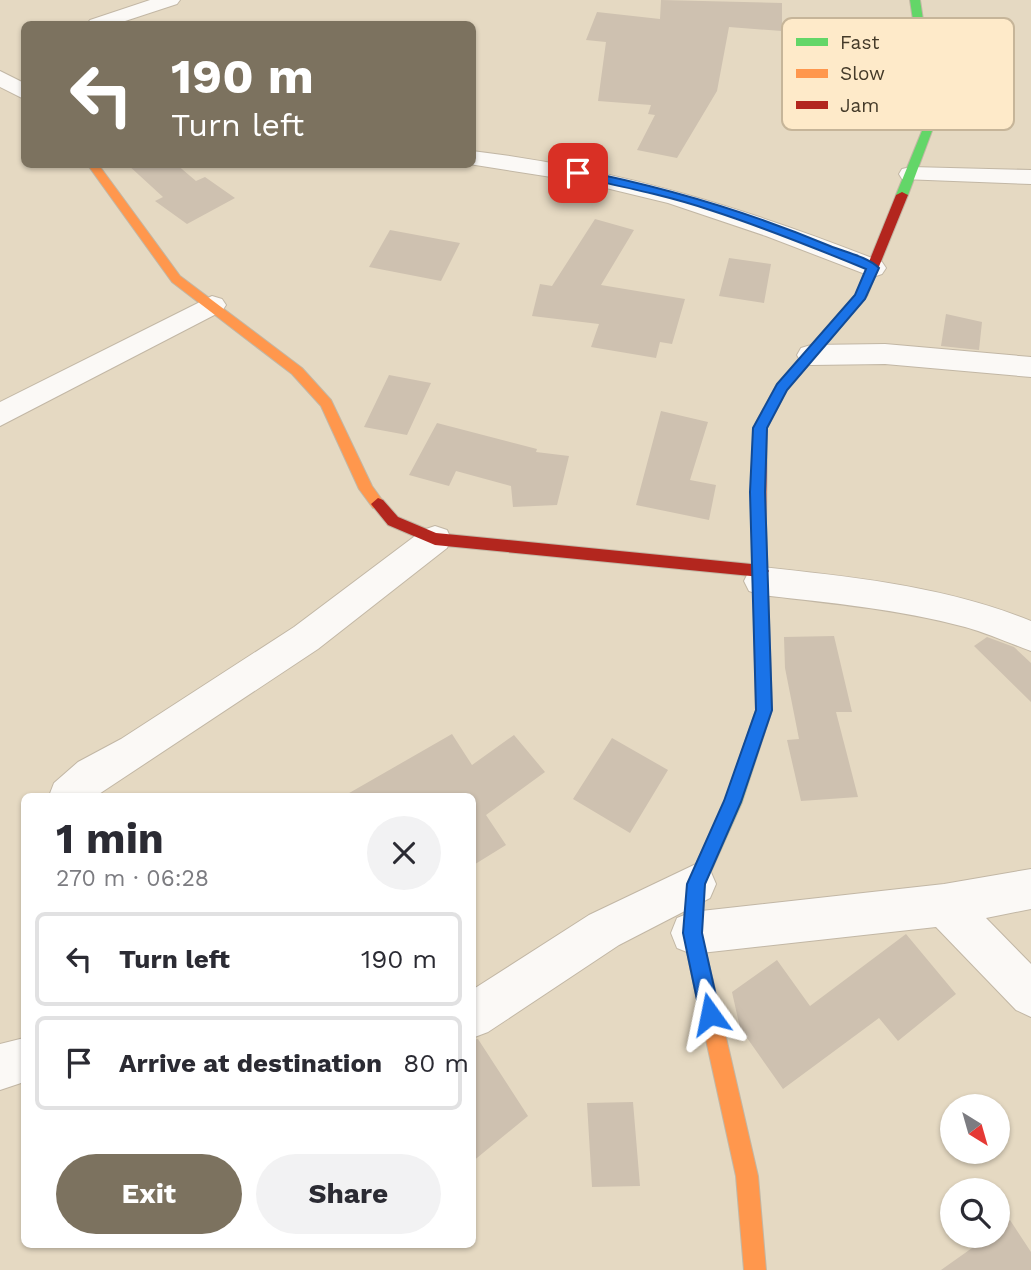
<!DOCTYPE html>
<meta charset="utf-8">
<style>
:root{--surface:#fff;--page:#f2f2f3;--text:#2b2b33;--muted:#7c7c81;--line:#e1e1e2;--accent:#7c725f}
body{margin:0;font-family:"Work Sans",sans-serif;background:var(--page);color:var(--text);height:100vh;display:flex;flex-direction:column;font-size:26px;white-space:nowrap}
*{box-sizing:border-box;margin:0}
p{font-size:23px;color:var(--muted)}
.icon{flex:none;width:38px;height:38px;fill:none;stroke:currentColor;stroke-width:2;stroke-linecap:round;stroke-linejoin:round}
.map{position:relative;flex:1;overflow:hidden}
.details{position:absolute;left:21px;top:793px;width:455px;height:455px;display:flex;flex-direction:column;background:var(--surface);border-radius:10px;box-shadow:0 2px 5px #0004}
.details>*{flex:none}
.hud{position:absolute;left:21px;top:21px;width:455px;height:147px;border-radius:10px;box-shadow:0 2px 5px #0004;background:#7c725f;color:#fff;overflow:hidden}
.needle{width:46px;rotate:143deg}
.tools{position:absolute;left:940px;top:1094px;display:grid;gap:14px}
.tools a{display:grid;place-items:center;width:70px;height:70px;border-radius:50%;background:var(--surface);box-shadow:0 2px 5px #0004;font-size:35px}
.pin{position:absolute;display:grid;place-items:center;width:60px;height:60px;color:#fff;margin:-30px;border-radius:14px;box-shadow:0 4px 10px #0006}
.me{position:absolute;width:77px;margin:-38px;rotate:348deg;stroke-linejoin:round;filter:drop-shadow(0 0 5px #0008)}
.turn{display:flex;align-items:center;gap:24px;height:147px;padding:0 35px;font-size:32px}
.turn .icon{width:91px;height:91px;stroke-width:2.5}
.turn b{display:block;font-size:49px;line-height:60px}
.round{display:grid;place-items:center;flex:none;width:74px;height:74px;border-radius:37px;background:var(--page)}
.summary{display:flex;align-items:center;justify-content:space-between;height:119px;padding:0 35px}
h1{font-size:42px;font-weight:700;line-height:52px}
.cta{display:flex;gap:14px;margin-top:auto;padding:14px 35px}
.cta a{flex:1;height:80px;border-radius:42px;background:var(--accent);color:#fff;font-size:28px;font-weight:700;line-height:80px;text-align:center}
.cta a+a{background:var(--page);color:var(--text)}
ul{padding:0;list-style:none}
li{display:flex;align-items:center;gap:21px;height:94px;margin:0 14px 10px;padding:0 21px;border:4px solid var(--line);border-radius:10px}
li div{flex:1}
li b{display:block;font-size:26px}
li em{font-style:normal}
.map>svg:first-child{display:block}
.building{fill:#cec1b0}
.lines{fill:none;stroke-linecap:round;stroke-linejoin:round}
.street-casing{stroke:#c2b7a5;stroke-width:2}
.fast-casing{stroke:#c2b7a5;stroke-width:2}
.slow-casing{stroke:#c2b7a5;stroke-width:2}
.jam-casing{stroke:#c2b7a5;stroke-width:2}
.street{fill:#fbf9f6;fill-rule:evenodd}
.fast{fill:#63d668;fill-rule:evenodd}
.slow{fill:#ff974d;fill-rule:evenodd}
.jam{fill:#b3261e;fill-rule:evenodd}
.route{fill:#1a73e8;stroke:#114b97;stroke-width:2}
.key{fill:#feeac9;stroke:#c6b599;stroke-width:2}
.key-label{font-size:19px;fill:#443a29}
</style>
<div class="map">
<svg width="1031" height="1270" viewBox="0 0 1031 1270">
<rect width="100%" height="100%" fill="#e5d9c2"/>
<!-- building -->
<path class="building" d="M661 0 782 3V31L729 27 717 91 677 158 637 150 655 115 648 114 651 105 598 101 606 42 586 40 597 12 660 19Z
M127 164H176L196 181 205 177 235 198 187 224 155 201 163 197Z
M595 219 634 230 601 285 685 299 672 344 660 342 656 358 591 347 599 324 532 316 540 284 552 286Z
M390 230 460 243 441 281 369 267Z
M729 258 771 264 764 303 719 296Z
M946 314 982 322 979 350 941 346Z
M389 375 431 383 407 435 364 427Z
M661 411 708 422 690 480 716 485 709 520 636 505Z
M437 423 537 449 536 452 569 456 557 505 513 507 511 486 456 471 449 486 409 475Z
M834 636 852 712H836L858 797 801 801 787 740 799 739 785 668 784 637Z
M987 637 1014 647 1031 663V702L974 646Z
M452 734 472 765 514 735 545 772 486 815 506 845 472 866V796H344Z
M612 738 668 770 630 833 573 799Z
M906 934 956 994 898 1041 879 1018 783 1089 740 1028 732 992 777 960 810 1006Z
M478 1039 528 1116 472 1162V1040Z
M633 1102 640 1186 592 1187 587 1103Z
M1010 1220 1031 1252V1270H941L989 1236H998V1229Z"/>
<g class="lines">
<!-- street casing -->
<g class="street-casing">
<path id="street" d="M150 0H180L177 4 116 24H87L90 20Z
M0 71 24 83V99L0 87Z
M472 151C615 168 749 209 882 262L886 268 882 274 873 277 766 236 668 203 577 181 469 164H472Z
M911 167 1031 170V184L902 179 899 174 902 169Z
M212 296 222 299 226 305 222 311 0 426V402Z
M885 344 1031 357V377L885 364 811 365 801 362 797 355 801 348 811 345Z
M435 526 447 530 451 539 447 548 318 649 96 796H49L54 783 78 762 121 739 294 627 423 530Z
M761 567C853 577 944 586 1031 621V651C1009 643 987 633 965 627 898 609 829 603 761 595L749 591 744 581 749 571Z
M696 864 710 870 716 884 710 898 619 945 488 1032 472 1038V990L589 915Z
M1031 869V909L986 918 1031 964V1017L1016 1010 936 927 692 954 677 948 671 933 677 918 692 912 944 884Z
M24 1038V1082L0 1090V1044Z"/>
</g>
<!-- fast casing -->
<g class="fast-casing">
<path id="fast" d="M910 0H920L930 66 932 131 908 195 902 198 896 195 922 131 920 66Z
M759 519 766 525 772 710 742 802 705 885 701 933 713 981 710 988 703 991 696 988 693 981 683 933 687 884 725 801 756 710 752 525Z"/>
</g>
<!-- slow casing -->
<g class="slow-casing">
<path id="slow" d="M87 164H98L180 276 302 368 331 400 372 486 385 504 383 508H373L359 489 321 406 292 374 172 282Z
M703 971 710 974 713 981 758 1176 766 1270H744L736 1176 693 981 696 974Z"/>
</g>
<!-- jam casing -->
<g class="jam-casing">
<path id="jam" d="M902 192 908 195 867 296 787 390 767 428 766 525 764 529H754L752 525 753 428 777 384 856 294 896 195Z
M378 498 383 500 398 517 436 533 761 565 766 567 769 571 766 575 761 577 435 545 388 525 371 504Z"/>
</g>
<!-- street -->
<use href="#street" class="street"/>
<!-- fast -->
<use href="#fast" class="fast"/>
<!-- slow -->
<use href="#slow" class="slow"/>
<!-- jam -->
<use href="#jam" class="jam"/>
</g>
<!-- route -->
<path class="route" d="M578 170C664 187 749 212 830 246 845 252 868 257 879 268L865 299 787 390 767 428 765 492 772 710 741 802 705 884 702 933 720 1014 717 1021 710 1024 703 1021 700 1014 683 933 687 884 724 801 756 710 750 492 753 428 777 384 855 295 866 269C815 248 763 227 710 210 665 195 619 186 574 176L572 173Z"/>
<!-- legend -->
<rect x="782" y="18" width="232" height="112" rx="10" class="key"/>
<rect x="796" y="38" width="32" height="8" fill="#63d668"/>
<rect x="796" y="69" width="32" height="9" fill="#ff974d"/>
<rect x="796" y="101" width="32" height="8" fill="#b3261e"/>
<g class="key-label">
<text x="840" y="49">Fast</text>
<text x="840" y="80">Slow</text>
<text x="840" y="112">Jam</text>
</g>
</svg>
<div class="tools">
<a><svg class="needle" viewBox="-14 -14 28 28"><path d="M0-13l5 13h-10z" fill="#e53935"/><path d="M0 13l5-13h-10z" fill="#7c7c81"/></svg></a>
<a><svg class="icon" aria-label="search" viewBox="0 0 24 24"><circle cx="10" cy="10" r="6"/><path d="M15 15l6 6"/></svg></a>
</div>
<div class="pin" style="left:578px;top:173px;background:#d93025"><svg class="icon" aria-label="arrive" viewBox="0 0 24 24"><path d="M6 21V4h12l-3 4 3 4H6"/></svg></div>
<svg class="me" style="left:710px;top:1014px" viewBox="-20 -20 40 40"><path d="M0-17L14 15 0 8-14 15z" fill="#1a73e8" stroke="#fff" stroke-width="4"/></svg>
<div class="hud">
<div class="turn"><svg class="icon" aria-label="left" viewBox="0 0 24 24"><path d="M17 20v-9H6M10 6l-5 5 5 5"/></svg><div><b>190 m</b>Turn left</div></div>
</div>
<section class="details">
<div class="summary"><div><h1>1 min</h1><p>270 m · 06:28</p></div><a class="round"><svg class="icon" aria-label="close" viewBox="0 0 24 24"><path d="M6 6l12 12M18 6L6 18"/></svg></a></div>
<ul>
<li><svg class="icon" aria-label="left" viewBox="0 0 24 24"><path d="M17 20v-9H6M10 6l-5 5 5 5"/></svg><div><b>Turn left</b></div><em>190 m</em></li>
<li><svg class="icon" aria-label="arrive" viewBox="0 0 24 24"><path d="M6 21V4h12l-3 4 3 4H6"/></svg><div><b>Arrive at destination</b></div><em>80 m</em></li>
</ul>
<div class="cta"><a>Exit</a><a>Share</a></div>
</section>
</div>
